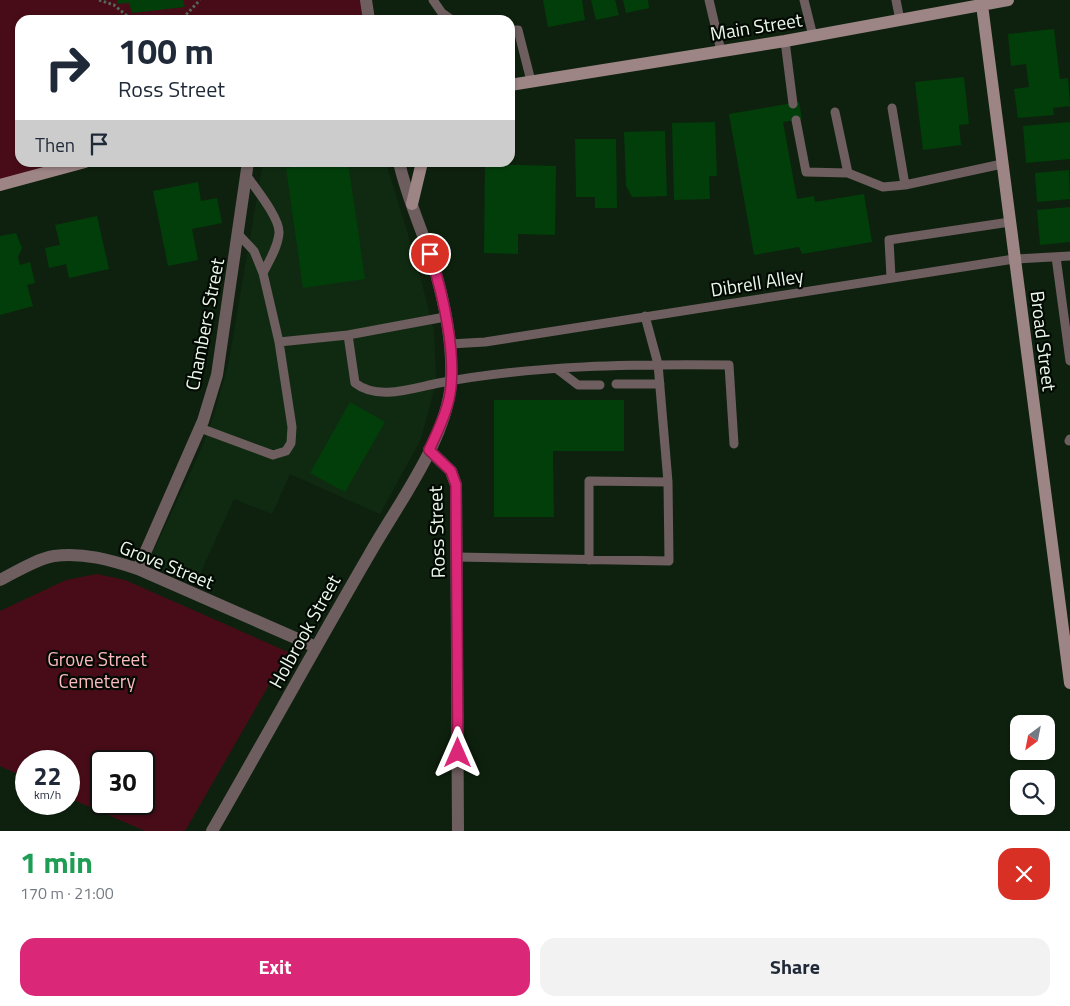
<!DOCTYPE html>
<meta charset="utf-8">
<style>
:root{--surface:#fff;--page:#f2f2f3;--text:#1f2937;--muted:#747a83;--accent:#db2777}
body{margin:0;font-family:"Titillium Web",sans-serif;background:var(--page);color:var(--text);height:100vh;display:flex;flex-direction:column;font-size:19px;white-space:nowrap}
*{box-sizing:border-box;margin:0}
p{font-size:16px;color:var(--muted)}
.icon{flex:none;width:28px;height:28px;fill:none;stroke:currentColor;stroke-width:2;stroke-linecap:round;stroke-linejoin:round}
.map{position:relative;height:831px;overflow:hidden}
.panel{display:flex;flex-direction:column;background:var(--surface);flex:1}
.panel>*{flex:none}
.guide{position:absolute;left:15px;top:15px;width:500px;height:152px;border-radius:15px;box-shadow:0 1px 4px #0004;background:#fff;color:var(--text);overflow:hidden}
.needle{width:32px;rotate:212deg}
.buttons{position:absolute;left:1010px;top:715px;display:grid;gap:10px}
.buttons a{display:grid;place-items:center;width:45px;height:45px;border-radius:10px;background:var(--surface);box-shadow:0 1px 4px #0004;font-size:25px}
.speed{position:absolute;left:15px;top:750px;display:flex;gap:10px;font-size:25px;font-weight:700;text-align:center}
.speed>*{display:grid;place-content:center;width:65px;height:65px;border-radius:50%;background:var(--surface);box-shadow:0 1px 4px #0004;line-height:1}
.speed small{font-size:12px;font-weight:400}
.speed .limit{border:2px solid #111;border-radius:8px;background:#fff;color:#111}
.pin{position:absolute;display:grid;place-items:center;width:42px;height:42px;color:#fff;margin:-21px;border:2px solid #fff;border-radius:50%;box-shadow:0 1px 5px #0007}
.me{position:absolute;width:55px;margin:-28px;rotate:0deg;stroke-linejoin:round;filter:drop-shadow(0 0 4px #0008)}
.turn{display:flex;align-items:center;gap:18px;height:105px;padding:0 20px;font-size:22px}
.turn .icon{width:65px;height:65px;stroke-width:2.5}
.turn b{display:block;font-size:35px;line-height:42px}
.then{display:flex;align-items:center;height:48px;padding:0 20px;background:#0003;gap:10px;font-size:19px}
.round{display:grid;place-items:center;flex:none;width:52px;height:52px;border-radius:15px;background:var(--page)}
.head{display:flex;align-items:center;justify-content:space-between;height:85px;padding:0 20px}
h1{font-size:30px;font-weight:700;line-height:38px;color:#1e9e55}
.button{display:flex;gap:10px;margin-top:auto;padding:10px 20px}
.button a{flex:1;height:58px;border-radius:15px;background:var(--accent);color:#fff;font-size:20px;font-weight:700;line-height:58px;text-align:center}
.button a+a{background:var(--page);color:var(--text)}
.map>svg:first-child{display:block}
.built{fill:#102a11}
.green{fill:#480c18;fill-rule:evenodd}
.building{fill:#023e0a}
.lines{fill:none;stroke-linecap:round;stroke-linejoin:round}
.path{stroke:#576856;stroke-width:3;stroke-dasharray:2.5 2.5;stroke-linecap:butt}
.lane{stroke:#6e5e5f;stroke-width:9}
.street{stroke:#6e5e5f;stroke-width:12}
.secondary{stroke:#9d8485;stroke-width:12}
.route-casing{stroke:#8e194d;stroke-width:12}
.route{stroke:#db2777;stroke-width:9}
.labels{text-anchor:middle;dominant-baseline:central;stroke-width:4.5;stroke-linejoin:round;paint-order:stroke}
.street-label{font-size:19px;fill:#ebf8ea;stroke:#030903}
.park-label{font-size:19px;fill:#fcb9be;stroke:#030903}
</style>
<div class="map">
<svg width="1070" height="831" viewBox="0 0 1070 831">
<rect width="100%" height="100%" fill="#0e210e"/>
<!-- built -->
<path class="built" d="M263 163H386L417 264 434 331 436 382 421 439 380 514 290 474 272 514 234 499 195 585 147 565 200 452 214 415 228 366Z"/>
<!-- green -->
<path class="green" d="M0 0H366L369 20H20V162L85 163 0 185Z
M97 574 125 580 288 652 185 831H145L69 798V761H26V778L0 766V611L66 580ZM101 761H144V804H101Z"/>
<!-- building -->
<path class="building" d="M117 0H183L185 7 132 13 129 3 117 4Z
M543 0H582L585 20 548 27Z
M591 0H615L619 15 596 20Z
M623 0H648L649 8 626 13Z
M1054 29 1060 79 1068 78 1070 106 1053 108 1054 115 1018 118 1014 89 1029 87 1026 64 1011 66 1008 34Z
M964 77 969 124 959 125 961 145 923 150 915 82Z
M799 102 802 119 783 122 797 199 814 196 815 202 864 194 872 242 802 254 799 247 754 255 729 114Z
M715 122 717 176H709L710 199 674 200 672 123Z
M1070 122V159L1026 163 1023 126Z
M665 131 667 196 632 197 626 186 624 132Z
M575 139H616L617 208H595V197H576Z
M328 162H348L365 279 303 288 286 168Z
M485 164 556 166 555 235 518 234V254L484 253Z
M1069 170 1070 199 1037 202 1035 173Z
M198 182 201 201 217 198 222 223 192 229 198 260 168 266 153 191Z
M1070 207V242L1040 245 1037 210Z
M97 216 109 269 69 278 66 264 49 268 45 248 60 245 55 225Z
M16 233 22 248 18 257 20 265 30 262 35 283 27 285 33 306 0 315V236Z
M494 400H624V451H553L554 517H494Z
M350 402 385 422 345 492 310 473Z"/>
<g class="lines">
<!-- path -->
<path class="path" d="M99 0 114 5 132 20
M153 20 182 19 200 0"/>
<!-- lane -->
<path class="lane" d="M433 0 442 13 452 20
M709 0 721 51
M804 0 813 36
M896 0 900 20
M510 30H518L531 81
M785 41 793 104
M892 108 905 185
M835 112 848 173
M796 120 806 172 848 173 883 187 905 185 1002 164
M247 176C255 188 280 218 279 233 278 247 269 261 263 273
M1056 257 1070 361
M891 277 889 240 1010 222
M445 317 348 335 355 383C378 401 413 388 439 383 532 365 635 364 729 365L734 444
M279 342 348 335
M450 344 485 342 1014 259 1070 256
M557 369 578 385H600
M616 384H660
M200 428 273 455 286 451 291 443 292 427 279 342 263 273 254 251 239 235
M1069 441 1070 439
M457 557 669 561 668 482 658 364 645 316
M589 560V481L668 482"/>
<!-- street -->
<path class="street" d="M366 0 369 20
M429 450 451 471 456 485 458 831
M138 569 203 421 217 375 248 162
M0 580C16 572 36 559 54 556 83 552 111 560 138 569L316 647
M212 831C265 739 316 646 369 555 397 505 447 440 451 382 453 346 445 305 435 270 424 234 407 199 399 162"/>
<!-- secondary -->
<path class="secondary" d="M982 5 1070 683
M510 85 785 41 1008 0
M0 185 85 162
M412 204 422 162"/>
</g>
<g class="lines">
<!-- route casing -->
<g class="route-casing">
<path id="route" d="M430 254C443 294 458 358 449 399 445 417 437 433 429 450L451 471 456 485 458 753"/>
</g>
<!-- route -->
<use href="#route" class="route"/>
</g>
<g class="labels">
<!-- street labels -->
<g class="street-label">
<text transform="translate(756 26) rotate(-9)">Main Street</text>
<text transform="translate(757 282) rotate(-9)">Dibrell Alley</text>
<text transform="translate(204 324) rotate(-79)">Chambers Street</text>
<text transform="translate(1044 341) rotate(83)">Broad Street</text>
<text transform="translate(436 532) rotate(-92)">Ross Street</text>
<text transform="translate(167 564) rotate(22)">Grove Street</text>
<text transform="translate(304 631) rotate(-61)">Holbrook Street</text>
</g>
<!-- park labels -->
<g class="park-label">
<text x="97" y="658">Grove Street<tspan x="97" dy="22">Cemetery</tspan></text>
</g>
</g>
</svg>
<div class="buttons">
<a><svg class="needle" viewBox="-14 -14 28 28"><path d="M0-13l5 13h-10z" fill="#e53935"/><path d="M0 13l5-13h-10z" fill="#747a83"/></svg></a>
<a><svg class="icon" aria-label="search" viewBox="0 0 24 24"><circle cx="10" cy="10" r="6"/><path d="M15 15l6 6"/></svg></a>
</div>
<div class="speed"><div>22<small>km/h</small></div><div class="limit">30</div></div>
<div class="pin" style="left:430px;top:254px;background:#d93025"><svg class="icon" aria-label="arrive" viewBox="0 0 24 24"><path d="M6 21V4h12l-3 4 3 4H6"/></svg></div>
<svg class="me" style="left:458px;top:753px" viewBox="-20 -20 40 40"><path d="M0-17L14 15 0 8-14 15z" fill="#db2777" stroke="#fff" stroke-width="4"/></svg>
<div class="guide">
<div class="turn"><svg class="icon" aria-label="right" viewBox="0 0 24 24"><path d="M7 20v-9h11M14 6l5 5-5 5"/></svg><div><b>100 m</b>Ross Street</div></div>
<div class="then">Then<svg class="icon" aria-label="arrive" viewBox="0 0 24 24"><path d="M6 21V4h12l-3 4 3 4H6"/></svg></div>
</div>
</div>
<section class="panel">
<div class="head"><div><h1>1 min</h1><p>170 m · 21:00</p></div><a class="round" style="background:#d93025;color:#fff"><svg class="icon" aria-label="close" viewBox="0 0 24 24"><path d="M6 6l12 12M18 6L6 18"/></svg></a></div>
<div class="button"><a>Exit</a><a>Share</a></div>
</section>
